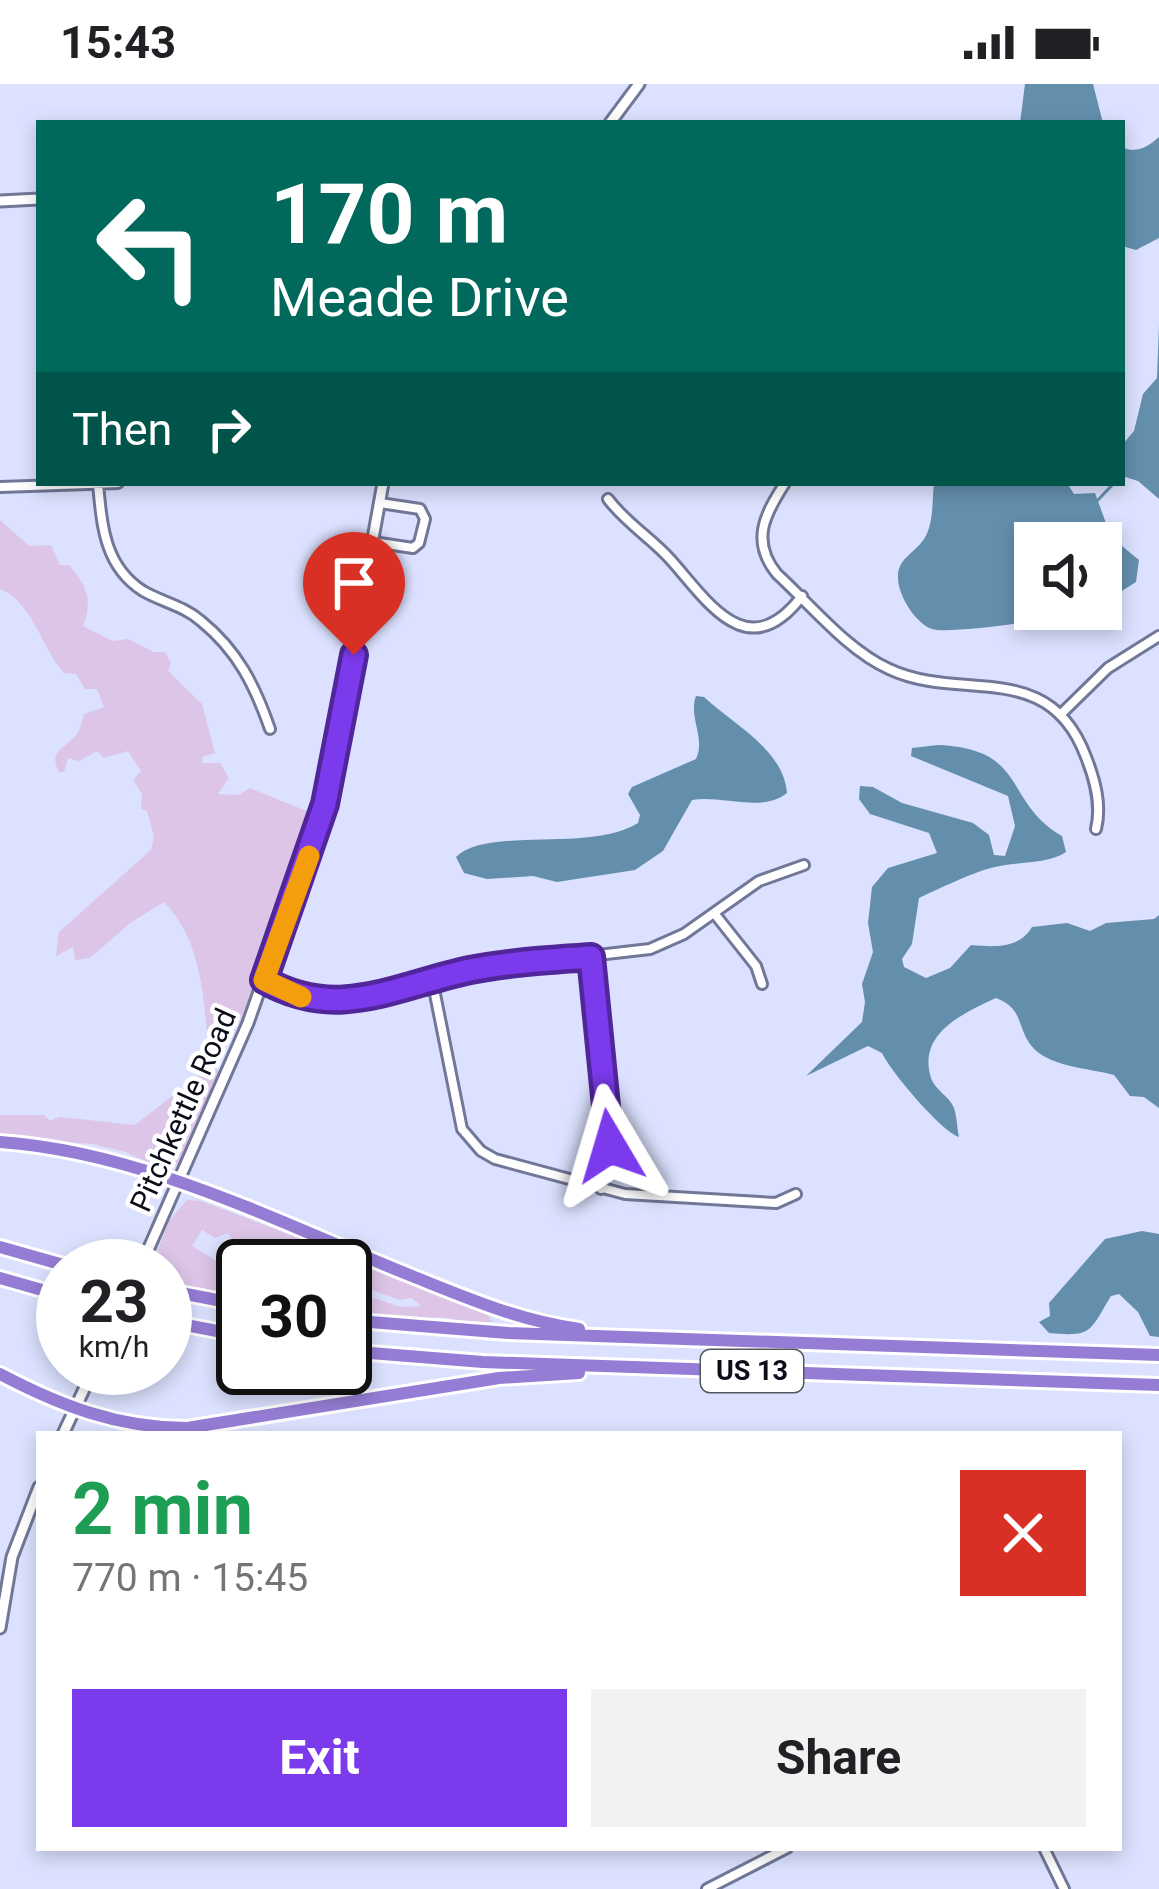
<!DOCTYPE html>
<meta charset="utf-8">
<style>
:root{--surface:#fff;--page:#f2f2f2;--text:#202124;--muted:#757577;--accent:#7c3aed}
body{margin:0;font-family:Roboto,sans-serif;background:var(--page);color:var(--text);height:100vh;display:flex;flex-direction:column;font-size:45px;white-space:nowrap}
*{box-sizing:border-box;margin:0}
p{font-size:39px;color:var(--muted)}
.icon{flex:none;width:66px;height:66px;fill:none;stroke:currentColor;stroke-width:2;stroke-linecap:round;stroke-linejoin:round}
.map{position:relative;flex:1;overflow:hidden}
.details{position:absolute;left:36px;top:1347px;width:1086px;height:420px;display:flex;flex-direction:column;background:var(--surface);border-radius:0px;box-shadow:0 6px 18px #0003}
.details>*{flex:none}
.banner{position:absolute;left:36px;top:36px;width:1089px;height:366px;border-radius:0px;box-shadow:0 6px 18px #0003;background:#00695c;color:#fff;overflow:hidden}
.tools{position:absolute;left:1014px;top:438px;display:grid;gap:24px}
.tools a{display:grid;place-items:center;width:108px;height:108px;border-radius:0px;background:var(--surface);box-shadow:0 6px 18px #0003;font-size:60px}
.speed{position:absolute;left:36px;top:1155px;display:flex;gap:24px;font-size:60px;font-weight:700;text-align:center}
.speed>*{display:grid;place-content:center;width:156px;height:156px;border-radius:50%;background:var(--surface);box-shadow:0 6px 18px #0003;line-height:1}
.speed small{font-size:30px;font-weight:400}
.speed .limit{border:6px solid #111;border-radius:18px;background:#fff;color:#111}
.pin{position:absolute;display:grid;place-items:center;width:102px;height:102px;color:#fff;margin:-123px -51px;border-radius:50% 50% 50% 0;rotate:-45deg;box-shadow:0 0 12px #0007}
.pin .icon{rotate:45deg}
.me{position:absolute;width:132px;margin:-66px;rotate:353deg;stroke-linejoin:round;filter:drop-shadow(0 0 9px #0008)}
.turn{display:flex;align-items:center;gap:42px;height:252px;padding:0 36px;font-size:54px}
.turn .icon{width:156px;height:156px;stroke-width:2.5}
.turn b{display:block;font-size:84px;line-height:102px}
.then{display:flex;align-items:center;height:114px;padding:0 36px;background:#0003;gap:24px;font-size:45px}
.round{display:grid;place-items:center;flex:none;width:126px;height:126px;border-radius:0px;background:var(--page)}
.summary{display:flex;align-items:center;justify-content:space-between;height:204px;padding:0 36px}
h1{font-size:72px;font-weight:700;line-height:90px;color:#1e9e55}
.primary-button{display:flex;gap:24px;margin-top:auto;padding:24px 36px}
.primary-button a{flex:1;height:138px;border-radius:0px;background:var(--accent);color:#fff;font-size:48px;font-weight:700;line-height:138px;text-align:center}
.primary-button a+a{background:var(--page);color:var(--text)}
.status{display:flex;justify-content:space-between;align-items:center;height:84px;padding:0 60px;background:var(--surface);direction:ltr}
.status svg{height:33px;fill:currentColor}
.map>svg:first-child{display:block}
.green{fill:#dcc5e7}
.water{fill:#638fad}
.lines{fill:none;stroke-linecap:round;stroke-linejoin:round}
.stream{stroke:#638fad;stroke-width:3}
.minor-casing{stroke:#717797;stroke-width:14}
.tertiary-casing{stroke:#717797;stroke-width:15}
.secondary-casing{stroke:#717797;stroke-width:15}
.motorway-casing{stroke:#fff;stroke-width:18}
.minor{stroke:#fff;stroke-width:8}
.tertiary{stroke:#fff;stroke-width:9}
.secondary{stroke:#fff;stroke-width:9}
.motorway{stroke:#957dd5;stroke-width:12}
.route-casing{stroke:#51269a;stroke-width:30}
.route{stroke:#7c3aed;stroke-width:21}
.slow{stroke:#f59e0b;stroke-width:21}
.labels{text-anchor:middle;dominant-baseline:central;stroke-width:9;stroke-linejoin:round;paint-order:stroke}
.shield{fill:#fff;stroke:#54565e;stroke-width:3}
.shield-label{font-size:27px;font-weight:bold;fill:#0b0d19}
.street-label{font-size:30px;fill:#0b0d19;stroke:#fff}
</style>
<div class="status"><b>15:43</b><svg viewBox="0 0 49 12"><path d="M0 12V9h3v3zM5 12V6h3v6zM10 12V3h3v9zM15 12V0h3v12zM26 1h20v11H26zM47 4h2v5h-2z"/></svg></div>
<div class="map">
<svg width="1159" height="1805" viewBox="0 0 1159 1805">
<rect width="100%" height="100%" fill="#dbe1fe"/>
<!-- green -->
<path class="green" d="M0 436 29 462 51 461 60 481H69C87 502 93 516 83 542L113 557 128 555 154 568H165L171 579 168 587 202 620 215 669 202 673V679H220L229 694 218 710 239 711 250 704 309 728 307 766 296 774 246 927 229 955H213L207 949C203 902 198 853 164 818L130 839 90 874 75 876 73 863 56 872 59 848 151 766 154 752 147 727 141 725 142 710 133 696 141 687 128 667 104 674 97 667 79 677 68 674 64 688H59C47 666 67 664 78 649 79 648 84 631 84 630L104 623 97 605H85L76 590 64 589C41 564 34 519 0 505Z
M207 985 220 986 222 992C208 1025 199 1069 167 1087L126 1068 92 1060 0 1053V1031H44L50 1037 60 1033 135 1041Z
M187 1116 201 1117 483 1224 492 1237C474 1248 466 1238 448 1234 438 1232 403 1236 392 1236 377 1236 361 1228 345 1228V1216L368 1212 401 1223 422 1222 411 1214 400 1216 356 1201 345 1209V1182H327L315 1177 313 1182 285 1180 284 1170 274 1163 265 1165 261 1172 245 1168 247 1156 232 1155 228 1149 215 1154 202 1146 192 1162 217 1177 221 1190 235 1183 243 1196V1209L229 1198 220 1208 188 1205 165 1192V1182H152L169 1137Z"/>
<!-- water -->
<path class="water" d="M1025 0H1093L1103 39H1020Z
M1159 53V154L1136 166 1122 162V63C1136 70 1148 63 1159 53Z
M1159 241V415L1138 397 1122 392V361L1134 347 1143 310 1157 294Z
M934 399H1067L1074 410 1095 409 1111 453 1139 476 1136 498 1101 520V459H1035V525H1091C1072 533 950 551 932 545 915 539 897 510 898 492 898 474 916 468 924 455 934 440 932 416 934 399Z
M696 612 704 613C733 640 784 666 787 709 763 729 722 711 692 716L663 767 635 786 557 798 533 792 487 795 464 789 456 773C487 742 590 769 638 739L640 731 628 710 632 703 696 675C706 654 688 633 696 612Z
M938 661C1029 665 1002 717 1062 752L1066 768C1047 781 1014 777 991 784 972 789 938 805 919 814L912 860 902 875 904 883 926 894 950 884 971 861C995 863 1019 865 1032 843L1067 839 1090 847 1106 839 1154 835 1159 831V1024L1144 1013 1130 1012 1114 991C1089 984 1046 983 1030 960 1017 942 1023 924 996 914 964 929 917 949 931 994 935 1006 950 1013 954 1024 957 1033 957 1044 959 1053 941 1047 891 988 882 969L868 962 806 992 862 938 865 918 862 900 873 868 868 839 872 803 888 784 937 769 929 749 870 730 859 715 860 702 873 703 902 719 973 739 989 751 994 771 1005 772 1015 742 1008 712 911 672 912 664Z
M1142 1147 1159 1150V1253L1150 1252 1138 1228 1119 1210 1111 1212C1089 1248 1093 1253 1049 1249L1039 1238 1050 1232 1049 1219 1105 1155Z"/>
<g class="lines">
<!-- stream -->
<path class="stream" d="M1098 416 1114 399"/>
<!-- minor casing -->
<g class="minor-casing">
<path id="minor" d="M785 399C765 430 750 457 777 490 811 521 847 566 889 585 961 619 1049 573 1086 673 1095 696 1102 721 1096 745
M98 400C102 441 104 482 143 507 162 518 184 522 201 537 238 567 255 602 270 645
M0 403 118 399
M608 415C626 439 650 453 670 475 707 516 747 584 802 512
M373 458 413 464 419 459 425 435 420 425 380 419
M1060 631 1108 584 1159 552
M714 829 756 882 762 900
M591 873 610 1062 601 1105
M432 895 462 1045 481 1067 495 1075 625 1110 776 1119 796 1110
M264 896 308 915 345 918 476 885 650 865 684 850 759 797 804 781
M1044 1764 1064 1805
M707 1805 787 1764"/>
</g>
<!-- tertiary casing -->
<g class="tertiary-casing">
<path id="tertiary" d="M0 117 39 115"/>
</g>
<!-- secondary casing -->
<g class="secondary-casing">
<path id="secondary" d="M610 39 639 0
M141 1182 248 939 325 720 383 399
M63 1350 94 1284
M0 1544 12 1473 39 1403"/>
</g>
<!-- motorway casing -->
<g class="motorway-casing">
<path id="motorway" d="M0 1058C144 1068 279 1139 412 1192 467 1214 520 1237 579 1245
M0 1163 67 1182
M0 1194 63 1212
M165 1206 243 1221
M345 1236 508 1249 1159 1271
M165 1237 243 1252
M345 1267 483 1278 1159 1301
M0 1290C61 1322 118 1344 187 1344L499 1294 579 1289"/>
</g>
<!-- minor -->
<use href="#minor" class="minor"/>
<!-- tertiary -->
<use href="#tertiary" class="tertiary"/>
<!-- secondary -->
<use href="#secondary" class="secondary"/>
<!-- motorway -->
<use href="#motorway" class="motorway"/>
</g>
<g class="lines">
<!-- route casing -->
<g class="route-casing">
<path id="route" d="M354 571 325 720 264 896C338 938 395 902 470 886 510 878 551 876 591 873L610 1062"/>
</g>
<!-- route -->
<use href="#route" class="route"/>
<!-- slow -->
<path class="slow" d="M301 913 264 896 309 772"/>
</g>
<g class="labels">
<!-- shield labels -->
<rect class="shield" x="701" y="1266" width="102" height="42" rx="9"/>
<g class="shield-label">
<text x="752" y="1287">US 13</text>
</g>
<!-- street labels -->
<g class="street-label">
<text transform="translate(183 1026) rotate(-66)">Pitchkettle Road</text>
</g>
</g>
</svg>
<div class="tools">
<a><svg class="icon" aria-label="sound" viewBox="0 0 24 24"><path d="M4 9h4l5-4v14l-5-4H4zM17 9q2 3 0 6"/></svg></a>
</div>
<div class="speed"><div>23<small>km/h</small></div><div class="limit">30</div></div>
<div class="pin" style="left:354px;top:571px;background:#d93025"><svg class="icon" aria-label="arrive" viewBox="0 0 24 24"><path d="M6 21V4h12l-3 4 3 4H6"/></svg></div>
<svg class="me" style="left:610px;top:1062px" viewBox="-20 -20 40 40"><path d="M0-17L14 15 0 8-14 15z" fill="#7c3aed" stroke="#fff" stroke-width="4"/></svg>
<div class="banner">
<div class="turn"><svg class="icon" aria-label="left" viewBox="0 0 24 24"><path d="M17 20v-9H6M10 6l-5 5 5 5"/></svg><div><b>170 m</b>Meade Drive</div></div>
<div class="then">Then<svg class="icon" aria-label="right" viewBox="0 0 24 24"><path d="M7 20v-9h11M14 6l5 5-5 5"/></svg></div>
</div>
<section class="details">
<div class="summary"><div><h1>2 min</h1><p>770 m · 15:45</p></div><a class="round" style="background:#d93025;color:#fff"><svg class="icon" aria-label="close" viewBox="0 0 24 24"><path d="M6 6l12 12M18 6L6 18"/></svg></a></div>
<div class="primary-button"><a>Exit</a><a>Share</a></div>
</section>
</div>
